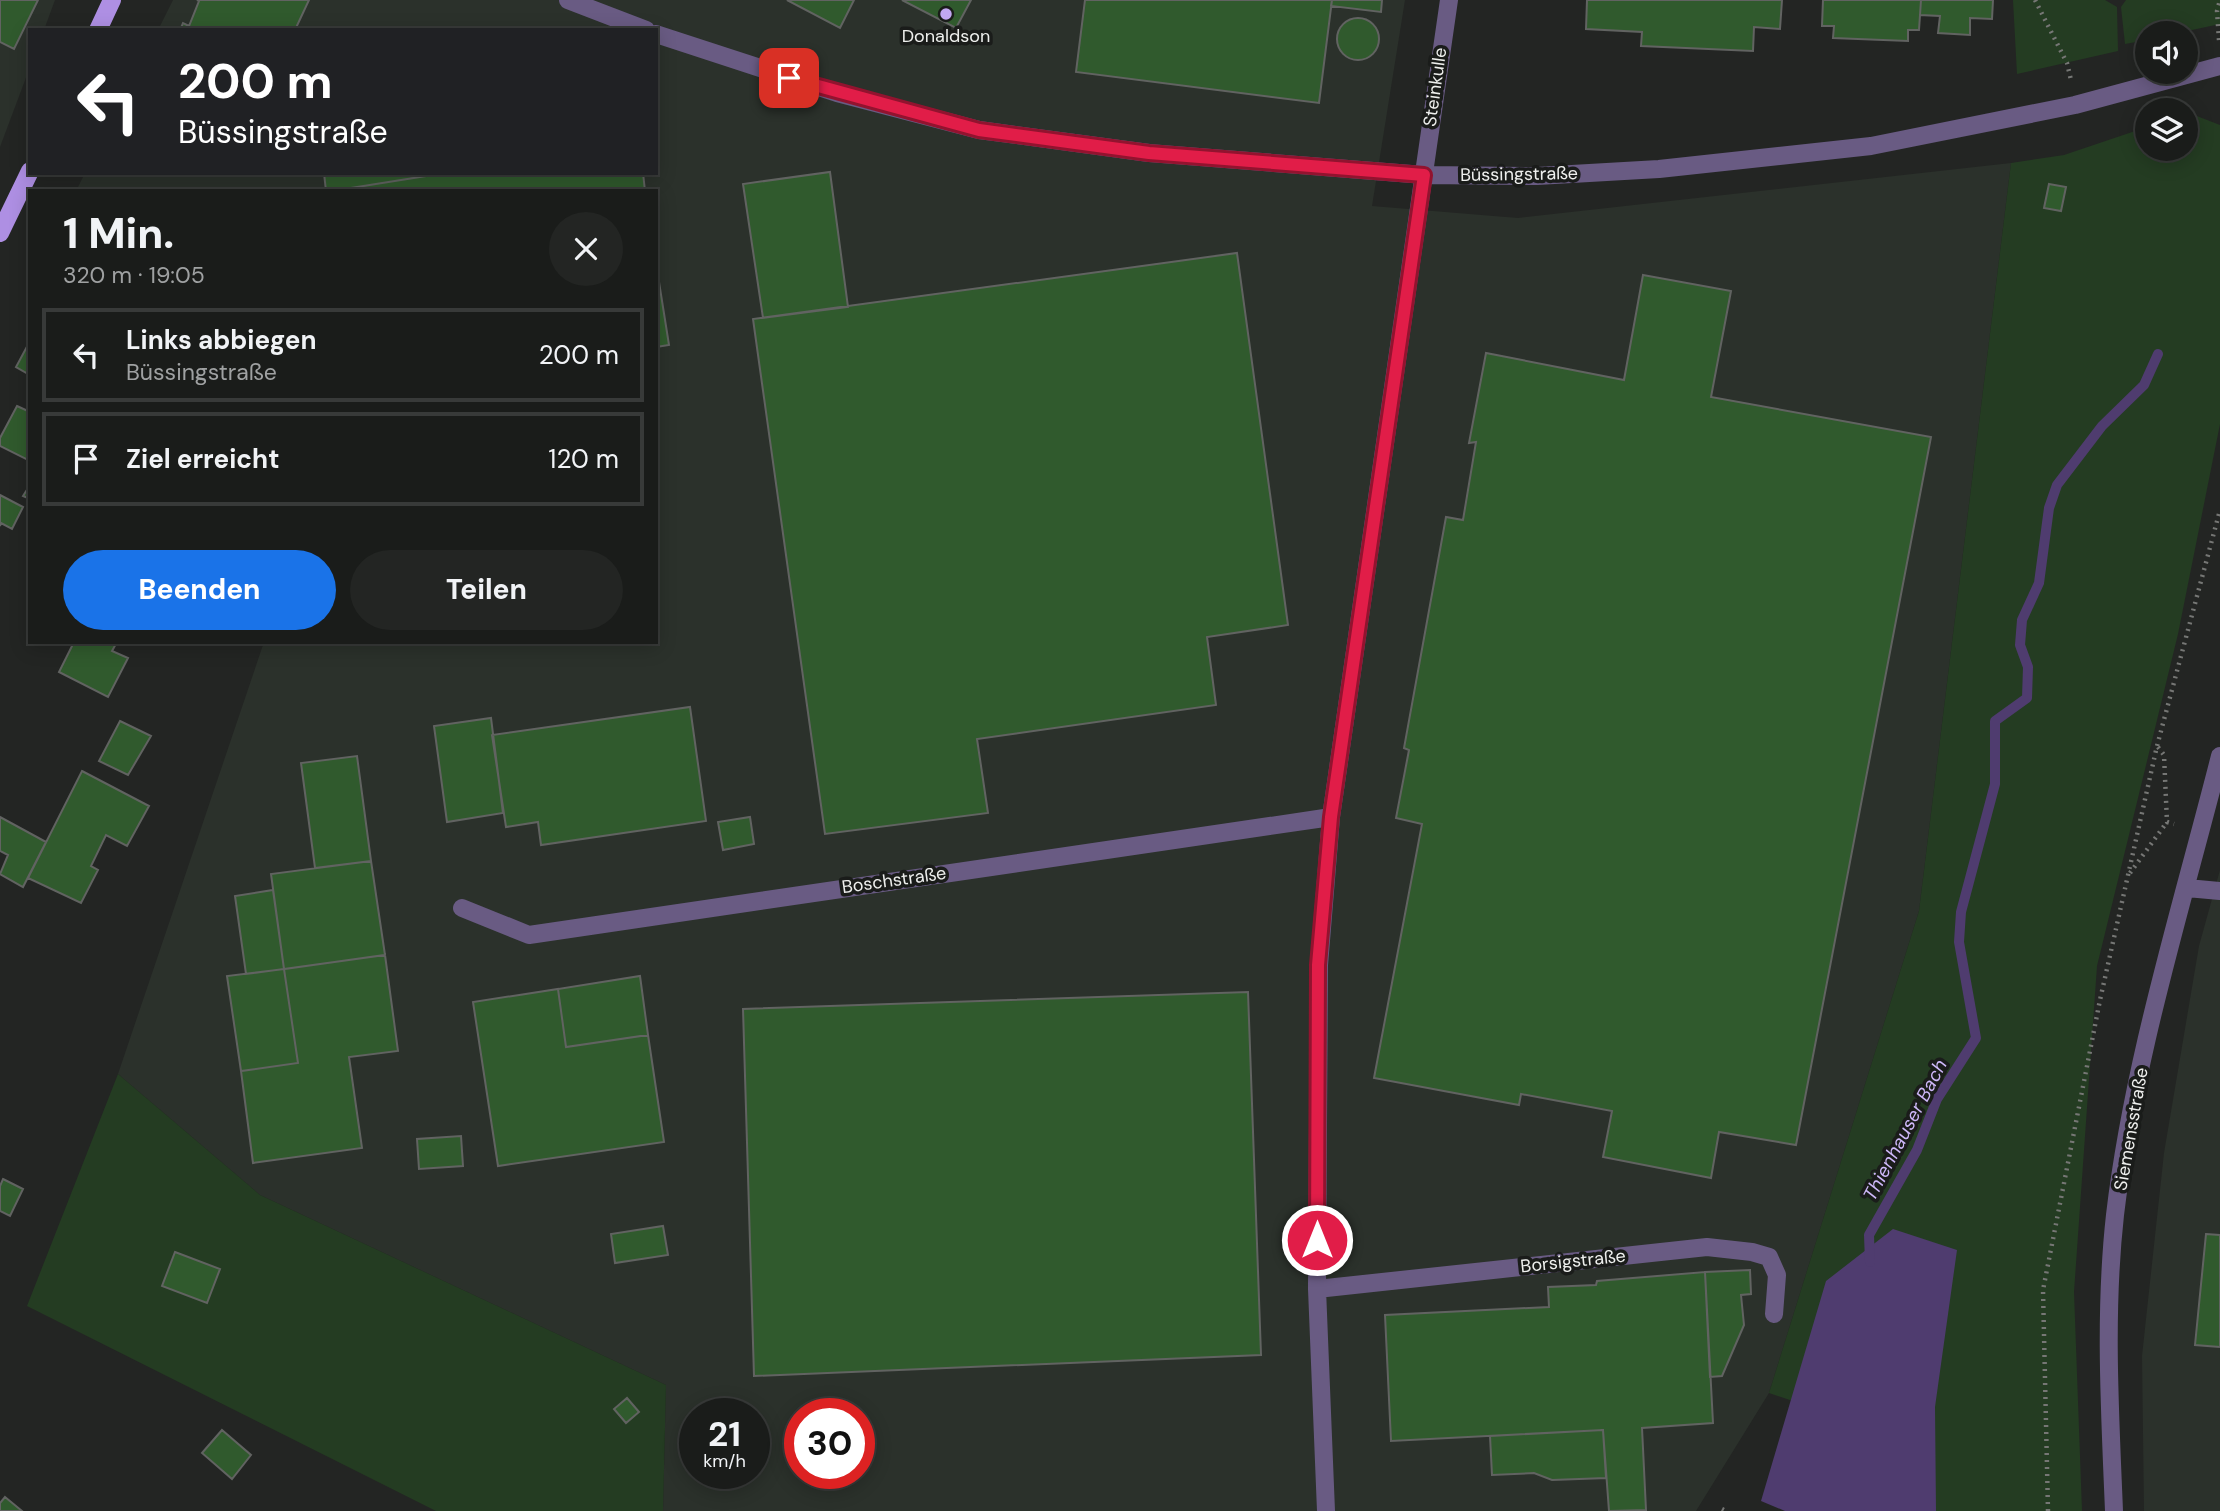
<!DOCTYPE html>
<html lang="de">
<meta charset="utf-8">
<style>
:root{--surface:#1a1c1a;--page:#232523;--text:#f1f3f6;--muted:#9fa1a2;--line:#383a39;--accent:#1a73e8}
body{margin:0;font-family:"DM Sans",sans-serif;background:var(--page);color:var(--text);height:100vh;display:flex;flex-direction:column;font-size:26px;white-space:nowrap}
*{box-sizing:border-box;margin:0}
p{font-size:23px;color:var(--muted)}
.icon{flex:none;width:38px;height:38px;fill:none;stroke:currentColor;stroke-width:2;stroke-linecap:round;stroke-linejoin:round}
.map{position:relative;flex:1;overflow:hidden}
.sheet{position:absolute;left:28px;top:189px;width:630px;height:455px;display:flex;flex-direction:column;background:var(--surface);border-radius:0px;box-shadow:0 4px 18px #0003,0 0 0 2px var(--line)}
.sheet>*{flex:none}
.guide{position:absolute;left:28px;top:28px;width:630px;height:147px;border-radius:0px;box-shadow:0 4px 18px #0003,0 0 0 2px var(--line);background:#202124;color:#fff;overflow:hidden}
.controls{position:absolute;left:2135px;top:21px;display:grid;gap:14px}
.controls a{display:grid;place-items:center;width:63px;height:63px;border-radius:50%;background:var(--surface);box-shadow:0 4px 18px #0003,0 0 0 2px var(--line);font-size:35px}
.speed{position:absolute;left:679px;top:1398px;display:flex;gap:14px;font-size:35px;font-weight:700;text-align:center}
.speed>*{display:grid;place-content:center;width:91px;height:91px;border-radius:50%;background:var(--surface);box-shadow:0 4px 18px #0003,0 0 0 2px var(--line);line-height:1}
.speed small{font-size:18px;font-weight:400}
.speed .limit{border:10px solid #d22;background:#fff;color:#111}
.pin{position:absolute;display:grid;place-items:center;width:60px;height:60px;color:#fff;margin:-30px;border-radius:14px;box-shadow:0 4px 10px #0006}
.me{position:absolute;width:77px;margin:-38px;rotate:0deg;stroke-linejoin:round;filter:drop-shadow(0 0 5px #0008)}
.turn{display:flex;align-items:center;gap:24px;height:147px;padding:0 35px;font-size:32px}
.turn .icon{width:91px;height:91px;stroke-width:2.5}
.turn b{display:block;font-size:49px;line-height:60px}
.round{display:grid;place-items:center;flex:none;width:74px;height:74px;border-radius:37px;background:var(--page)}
.overview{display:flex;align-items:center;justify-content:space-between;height:119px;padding:0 35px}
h1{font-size:42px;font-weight:800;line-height:52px}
.action{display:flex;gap:14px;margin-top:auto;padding:14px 35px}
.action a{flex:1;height:80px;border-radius:42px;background:var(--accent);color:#fff;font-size:28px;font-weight:800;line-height:80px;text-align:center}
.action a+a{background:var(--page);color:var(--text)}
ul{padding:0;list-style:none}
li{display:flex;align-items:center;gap:21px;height:94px;margin:0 14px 10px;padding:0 21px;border:4px solid var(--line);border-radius:0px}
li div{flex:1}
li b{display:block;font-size:26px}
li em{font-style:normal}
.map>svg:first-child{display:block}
.built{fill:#2b312b;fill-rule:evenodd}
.green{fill:#243c22}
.water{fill:#4f3c6f}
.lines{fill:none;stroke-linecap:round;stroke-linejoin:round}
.stream{stroke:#4f3c6f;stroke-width:10}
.building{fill:#305a2d;stroke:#616361;stroke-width:2}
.path{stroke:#767775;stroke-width:4.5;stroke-dasharray:2 5;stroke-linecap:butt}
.minor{stroke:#695b83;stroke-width:18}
.major{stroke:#ae8fe3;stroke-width:18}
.route-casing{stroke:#92132f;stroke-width:18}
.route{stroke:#e11d48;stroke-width:12}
.poi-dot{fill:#c2a8f2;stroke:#1a1c1a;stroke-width:2.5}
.labels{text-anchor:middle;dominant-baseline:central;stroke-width:7;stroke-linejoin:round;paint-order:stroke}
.poi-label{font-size:18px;fill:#eeefed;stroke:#1a1c1a}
.street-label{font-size:18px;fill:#eeefed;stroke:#1a1c1a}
.water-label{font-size:19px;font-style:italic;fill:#ceb8f9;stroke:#1a1c1a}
</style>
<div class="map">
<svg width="2220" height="1511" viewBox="0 0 2220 1511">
<rect width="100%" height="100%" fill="#232523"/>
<!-- built -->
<path class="built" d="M0 0H55L44 30H30V67L0 147Z
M173 0H1405L1372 206 1518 218 2011 163 1919 911 1769 1393 1696 1511H663L666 1385 260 1195 118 1074 264 642H656V191H76L85 173H656V30H158ZM695 1414H754V1474H695ZM800 1414H859V1474H800Z
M2220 870V1511H2144L2142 1356 2164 1153 2199 946Z"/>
<!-- green -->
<path class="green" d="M2013 0H2105L2117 7 2118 51 2017 74Z
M2126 0H2220V24L2178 33H2147V40L2125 44 2121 7Z
M2189 113 2220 125V424L2178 634 2097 966 2074 1292 2082 1511H1886L1895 1435 1769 1393 1919 911 2011 163 2064 155 2147 127V149H2186V114Z
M118 1074 260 1195 666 1385 663 1511H436L27 1306Z"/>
<!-- water -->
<path class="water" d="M1893 1229 1957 1250 1935 1407 1936 1511H1785L1761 1501 1826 1281Z"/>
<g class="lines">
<!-- stream -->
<path class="stream" d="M1870 1262 1869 1235 1917 1150 1937 1099 1976 1038 1959 942 1961 912 1995 784V721L2027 698 2028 667 2020 645 2022 620 2039 583 2049 508 2057 485 2102 426 2144 385 2158 354"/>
</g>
<!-- building -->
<path class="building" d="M0 0H38L14 49 0 42Z
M197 0H309L295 30H180L183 23 189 26 199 1Z
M787 0H854L840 28Z
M902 0H971L956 28Z
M1085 0H1332L1319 103 1076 72Z
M1332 0H1382L1381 12 1331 6Z
M1587 0H1782L1780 29 1754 27 1753 51 1641 46 1642 32 1586 29Z
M1823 0H1921L1919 30H1908V41L1833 38 1834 26H1822Z
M1921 0H1993L1992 19 1970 18V35L1938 33 1940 16 1920 15Z
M1337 39a21 21 0 1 1 42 0a21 21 0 1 1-42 0Z
M830 172 848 307 763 318 743 184Z
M324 173H445L332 191H326Z
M445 173H643L645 191H332Z
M2049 184 2066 187 2061 211 2044 208Z
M1237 253 1288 625 1207 637 1216 705 977 739 988 813 825 834 753 319Z
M656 263 669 345 656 347Z
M1643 275 1731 291 1711 397 1931 437 1796 1145 1719 1132 1711 1178 1603 1157 1612 1111 1521 1094 1519 1105 1374 1078 1422 824 1396 818 1409 750 1404 748 1446 517 1463 520 1476 442 1469 443 1486 353 1624 380Z
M30 341V375L16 367Z
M17 406 30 412V461L0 446V438Z
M30 485V499L23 496Z
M0 495 23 507 12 529 1 523 0 526Z
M74 642H117L112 651 128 658 108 697 59 672Z
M690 707 706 821 541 845 538 822 506 827 492 735Z
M491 718 503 813 447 822 434 726Z
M120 721 151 736 128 775 99 761Z
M357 756 371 861 315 868 301 763Z
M82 771 149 806 127 846 106 835 91 866 98 870 81 903 28 878Z
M0 817 46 842 23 887 0 874 8 855 0 851Z
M750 817 754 844 723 850 718 822Z
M371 861 385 955 284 969 271 874Z
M273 890 284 969 246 974 235 896Z
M385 955 398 1051 349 1057 362 1148 253 1163 241 1071 298 1063 284 969Z
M284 969 298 1063 241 1071 227 976Z
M640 976 648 1035 566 1047 558 989Z
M558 989 566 1047 648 1035 664 1142 498 1166 473 1002Z
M1248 992 1261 1355 754 1376 743 1009Z
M461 1136 463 1166 419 1169 417 1139Z
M3 1179 23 1189 10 1216 0 1211V1186Z
M663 1226 668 1255 615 1263 611 1234Z
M2206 1234 2220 1235V1347L2195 1345Z
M175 1252 220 1269 207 1303 162 1286Z
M1750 1270 1751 1294 1741 1295 1744 1325 1722 1376 1710 1377 1705 1272Z
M1705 1272 1713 1423 1642 1428 1646 1510 1609 1511 1603 1430 1391 1441 1385 1315 1549 1307 1548 1287 1596 1285 1597 1281Z
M627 1398 639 1412 626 1423 614 1409Z
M222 1430 251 1455 232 1479 202 1453Z
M1603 1430 1606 1478 1552 1480 1534 1473 1492 1475 1490 1436Z
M5 1497 22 1511H0V1503Z"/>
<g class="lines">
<!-- path -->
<path class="path" d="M2035 0 2067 63 2071 80
M2219 40 2217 11 2220 0
M2158 747 2164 755 2167 822 2174 824
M2130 873 2167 822
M1722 1509 1726 1511
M2048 1511 2043 1290 2100 1000 2157 746 2220 510"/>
<!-- minor -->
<path class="minor" d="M568 0 646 30
M656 34 837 93 979 130 1149 153 1424 175 1537 176 1659 169 1871 146 2075 105 2220 66
M2187 888 2220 891
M462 908 529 935 1331 817
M1317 1289 1707 1247 1752 1252 1769 1257 1777 1275 1774 1314
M1326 1511 1317 1289 1319 965 1331 817 1449 0
M2114 1511C2110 1412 2104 1314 2115 1215 2133 1061 2182 906 2220 756"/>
<!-- major -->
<path class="major" d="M98 30 112 0
M0 233 30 171"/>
</g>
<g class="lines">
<!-- route casing -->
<g class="route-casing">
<path id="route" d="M789 78 979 130 1149 153 1424 175 1331 817 1318 965 1317 1240"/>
</g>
<!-- route -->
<use href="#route" class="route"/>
</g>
<!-- markers -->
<circle class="poi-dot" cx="946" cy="14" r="7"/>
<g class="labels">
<!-- poi labels -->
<g class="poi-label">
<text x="946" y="36">Donaldson</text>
</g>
<!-- street labels -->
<g class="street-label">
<text transform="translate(1435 87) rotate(-82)">Steinkulle</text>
<text transform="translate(1519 174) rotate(-1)">Büssingstraße</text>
<text transform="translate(894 880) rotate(-8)">Boschstraße</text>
<text transform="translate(2131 1129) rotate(-80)">Siemensstraße</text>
<text transform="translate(1573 1261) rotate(-6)">Borsigstraße</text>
</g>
<!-- water labels -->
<g class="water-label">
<text transform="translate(1905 1130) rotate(-62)">Thienhauser Bach</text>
</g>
</g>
</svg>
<div class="controls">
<a><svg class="icon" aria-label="sound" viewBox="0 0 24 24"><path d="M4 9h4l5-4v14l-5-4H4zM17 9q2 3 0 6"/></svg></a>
<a><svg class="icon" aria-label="layers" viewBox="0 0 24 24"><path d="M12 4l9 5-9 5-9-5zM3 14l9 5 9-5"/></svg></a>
</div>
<div class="speed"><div>21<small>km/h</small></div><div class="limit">30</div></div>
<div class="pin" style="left:789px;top:78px;background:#d93025"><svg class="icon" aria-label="arrive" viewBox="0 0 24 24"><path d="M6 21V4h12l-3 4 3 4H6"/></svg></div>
<svg class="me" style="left:1317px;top:1240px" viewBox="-20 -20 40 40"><circle r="17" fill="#e11d48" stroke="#fff" stroke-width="3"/><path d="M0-11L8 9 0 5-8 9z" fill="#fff"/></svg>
<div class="guide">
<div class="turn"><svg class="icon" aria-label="left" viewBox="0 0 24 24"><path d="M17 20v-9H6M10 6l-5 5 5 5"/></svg><div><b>200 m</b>Büssingstraße</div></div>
</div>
<section class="sheet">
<div class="overview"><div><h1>1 Min.</h1><p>320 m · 19:05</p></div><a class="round"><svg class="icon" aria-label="close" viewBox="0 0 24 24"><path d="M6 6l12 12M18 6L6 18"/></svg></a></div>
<ul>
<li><svg class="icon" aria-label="left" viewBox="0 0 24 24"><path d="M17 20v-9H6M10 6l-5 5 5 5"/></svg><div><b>Links abbiegen</b><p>Büssingstraße</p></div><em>200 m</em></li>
<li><svg class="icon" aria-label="arrive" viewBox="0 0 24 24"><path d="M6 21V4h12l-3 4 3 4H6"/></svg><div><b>Ziel erreicht</b></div><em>120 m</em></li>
</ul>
<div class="action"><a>Beenden</a><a>Teilen</a></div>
</section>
</div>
